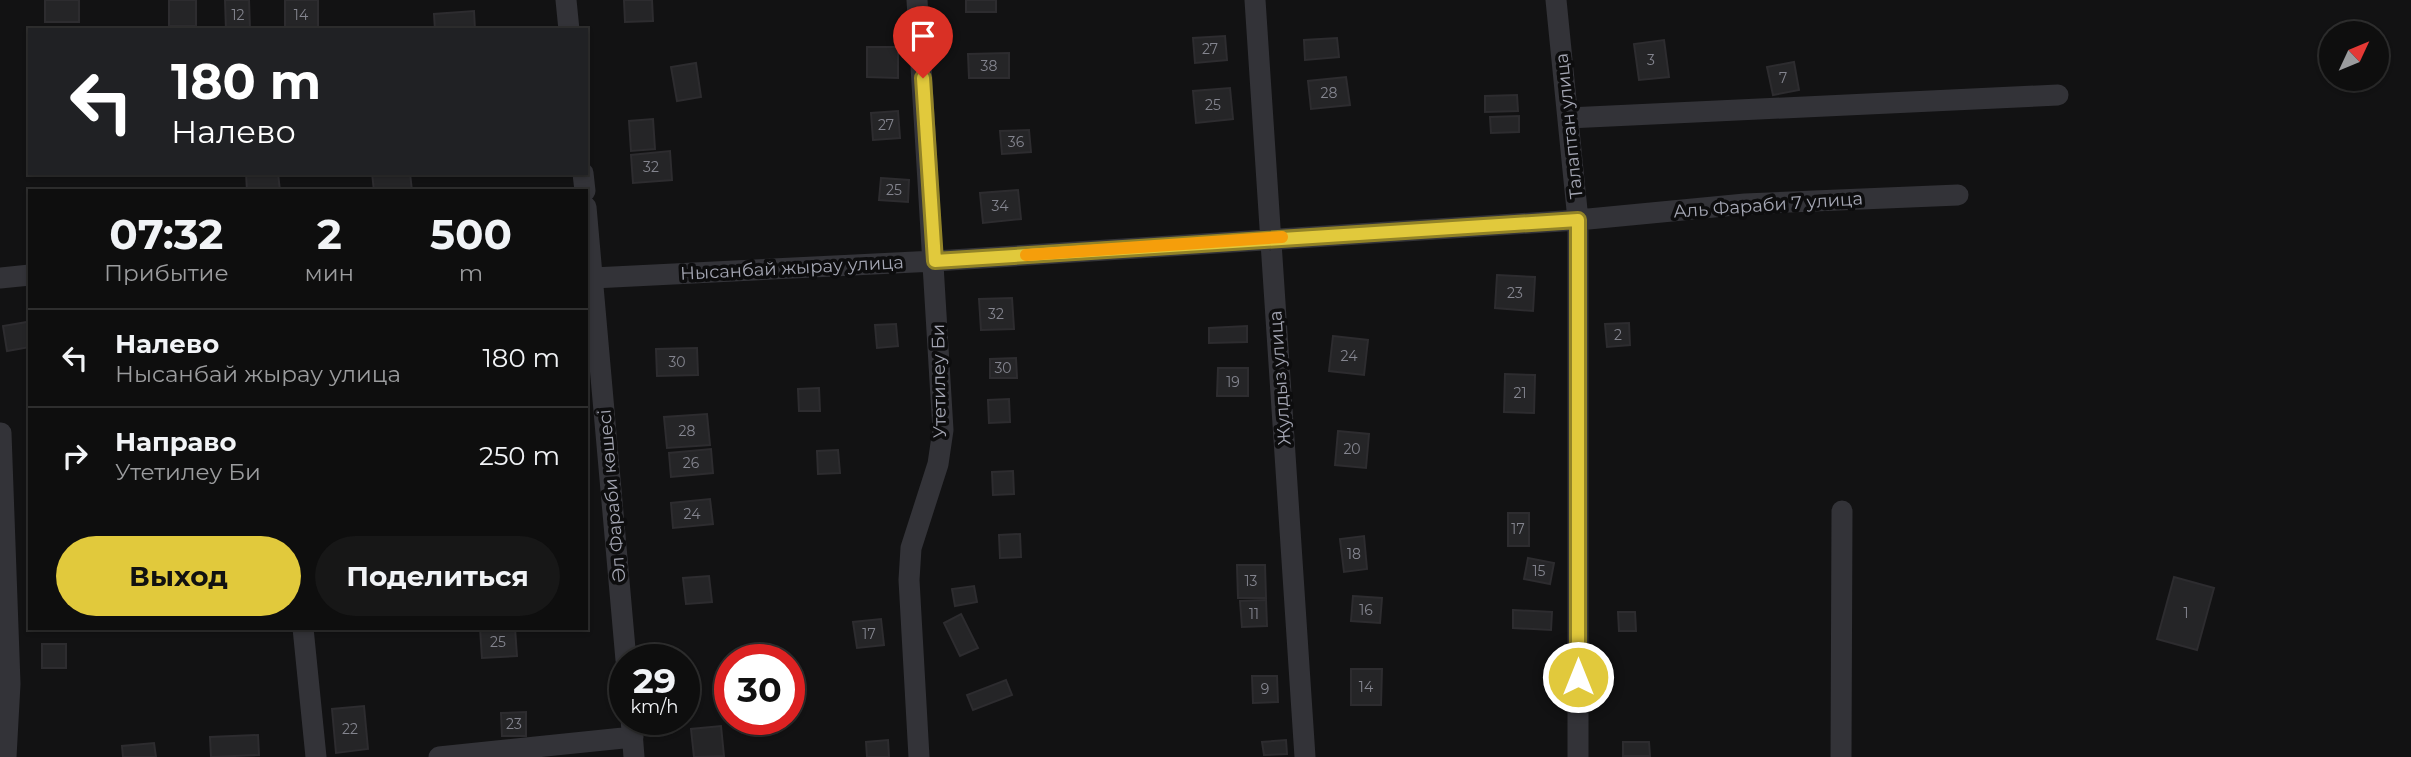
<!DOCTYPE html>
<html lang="ru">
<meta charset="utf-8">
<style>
:root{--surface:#0e0e0e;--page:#171717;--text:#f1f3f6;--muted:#9b9c9e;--line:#2e2e2e;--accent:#e1c93c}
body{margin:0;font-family:Montserrat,sans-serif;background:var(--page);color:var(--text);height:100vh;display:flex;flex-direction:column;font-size:26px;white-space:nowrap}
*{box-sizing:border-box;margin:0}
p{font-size:23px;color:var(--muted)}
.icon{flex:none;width:38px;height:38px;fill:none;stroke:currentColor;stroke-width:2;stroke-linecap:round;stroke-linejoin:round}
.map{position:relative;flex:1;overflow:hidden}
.side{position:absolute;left:28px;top:189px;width:560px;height:441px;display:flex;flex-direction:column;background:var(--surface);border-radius:0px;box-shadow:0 2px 5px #0004,0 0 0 2px var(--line)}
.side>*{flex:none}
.guide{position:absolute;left:28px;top:28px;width:560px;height:147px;border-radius:0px;box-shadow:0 2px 5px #0004,0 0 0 2px var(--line);background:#202124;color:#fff;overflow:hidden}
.needle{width:46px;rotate:46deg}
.fabs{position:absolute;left:2319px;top:21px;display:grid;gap:14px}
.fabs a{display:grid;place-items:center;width:70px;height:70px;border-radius:50%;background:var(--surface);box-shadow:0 2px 5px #0004,0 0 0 2px var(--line);font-size:35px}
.speed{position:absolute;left:609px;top:644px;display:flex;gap:14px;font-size:35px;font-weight:700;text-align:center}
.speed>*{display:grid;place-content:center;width:91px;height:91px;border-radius:50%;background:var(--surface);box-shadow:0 2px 5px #0004,0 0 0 2px var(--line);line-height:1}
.speed small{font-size:18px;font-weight:400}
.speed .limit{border:10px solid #d22;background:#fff;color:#111}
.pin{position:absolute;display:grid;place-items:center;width:60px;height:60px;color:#fff;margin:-72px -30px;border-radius:50% 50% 50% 0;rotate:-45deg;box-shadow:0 0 7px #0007}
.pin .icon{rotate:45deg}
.me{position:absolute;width:77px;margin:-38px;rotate:0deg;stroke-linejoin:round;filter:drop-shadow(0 0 5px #0008)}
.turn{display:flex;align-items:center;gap:24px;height:147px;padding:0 28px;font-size:32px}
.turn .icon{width:91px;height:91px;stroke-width:2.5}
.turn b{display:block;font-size:49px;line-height:60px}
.eta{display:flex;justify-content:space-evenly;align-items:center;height:119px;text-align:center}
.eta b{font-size:42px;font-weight:700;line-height:49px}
.primary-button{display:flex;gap:14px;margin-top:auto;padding:14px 28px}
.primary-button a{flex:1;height:80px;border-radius:42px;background:var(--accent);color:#111;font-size:28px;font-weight:700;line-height:80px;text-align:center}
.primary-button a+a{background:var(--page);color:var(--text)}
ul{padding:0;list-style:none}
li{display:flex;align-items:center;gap:21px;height:98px;padding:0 28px;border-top:2px solid var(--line)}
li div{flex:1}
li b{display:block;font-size:26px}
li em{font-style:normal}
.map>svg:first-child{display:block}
.building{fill:#252527;stroke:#2d2c2f;stroke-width:2}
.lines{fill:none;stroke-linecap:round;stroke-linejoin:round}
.minor{stroke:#333338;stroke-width:21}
.route-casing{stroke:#928327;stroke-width:18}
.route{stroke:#e1c93c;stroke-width:12}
.slow{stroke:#f59e0b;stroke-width:12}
.labels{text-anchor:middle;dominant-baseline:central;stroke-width:7;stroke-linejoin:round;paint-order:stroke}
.number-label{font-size:14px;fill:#84858f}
.street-label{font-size:18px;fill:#a4a6b3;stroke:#0d0d0e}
</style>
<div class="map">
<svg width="2411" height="757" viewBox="0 0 2411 757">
<rect width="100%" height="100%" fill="#121213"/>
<!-- building -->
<path class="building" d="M45 0H79V22H45Z
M169 0H196V26H169Z
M225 0H249L250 30H226Z
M285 0H318V30H285Z
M624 0H652L653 21 625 22Z
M966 0H996V12H966Z
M474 11 475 30H435L434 14Z
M1225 36 1227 60 1195 63 1193 38Z
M1337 38 1339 57 1305 60 1304 40Z
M1664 40 1669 77 1639 80 1634 44Z
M867 47H898V78L867 77Z
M1009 53V78H969L968 54Z
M1794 62 1799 90 1773 95 1767 67Z
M696 63 701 97 677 101 671 67Z
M1346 77 1350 105 1311 109 1308 81Z
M1230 88 1233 119 1196 123 1193 91Z
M1517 95 1518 111 1485 112V96Z
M898 111 900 138 873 140 871 113Z
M1519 116V132L1491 133 1490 117Z
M653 119 655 149 631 151 629 121Z
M1029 130 1031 152 1002 154 1000 131Z
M670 151 672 180 633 183 631 155Z
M246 173H278L280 191H247Z
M372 173H410L412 191H374Z
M881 178 909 180 908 202 879 200Z
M1018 190 1021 219 983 223 980 193Z
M1497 275 1535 277 1533 311 1495 308Z
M1012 298 1014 329 981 330 979 299Z
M27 322 30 347 7 351 3 326Z
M1629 323 1630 345 1607 347 1605 324Z
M896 324 898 346 877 348 875 325Z
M1247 326V342L1209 343V328Z
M1333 336 1368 340 1364 375 1329 371Z
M697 348 698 375 657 376 656 349Z
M1016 358 1017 378H990V359Z
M1218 368H1248V396H1217Z
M1505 374 1535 375 1534 413 1504 412Z
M819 388 820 411H799L798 389Z
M1009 399 1010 422 989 423 988 400Z
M707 414 710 445 667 448 664 417Z
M1338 431 1369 434 1366 468 1335 465Z
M711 449 713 473 671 477 669 453Z
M838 450 840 473 818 474 817 451Z
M1013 471 1014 494 993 495 992 472Z
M710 499 713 524 673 528 671 503Z
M1508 513H1529V546H1508Z
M1020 534 1021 557 1000 558 999 535Z
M1364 536 1367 569 1344 572 1340 539Z
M1528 558 1554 563 1550 584 1524 579Z
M1237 565H1265L1266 598H1238Z
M709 576 712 602 686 604 683 578Z
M2174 577 2214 588 2197 650 2157 639Z
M974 586 977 602 955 606 952 589Z
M1353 596 1382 598 1380 623 1351 621Z
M1266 600 1267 626 1242 627 1240 601Z
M1513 610 1552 612 1551 630 1513 628Z
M1618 612H1635L1636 631H1619Z
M961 614 978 648 960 656 944 623Z
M881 619 884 645 857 648 853 622Z
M480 628H515L517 656 482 658Z
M42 644H66V668H42Z
M1351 669H1382L1381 705H1351Z
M1252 676H1277L1278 702 1253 703Z
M1006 680 1012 695 973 710 967 695Z
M364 706 368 749 336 753 332 709Z
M526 712V736H502L501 713Z
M721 726 724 756 694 757 691 729Z
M258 735 259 755 211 757 210 737Z
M888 740 889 757H867L866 742Z
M1286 740 1287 754 1264 755 1262 742Z
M1623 742H1649L1650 756H1623Z
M154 743 156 757H123L122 746Z"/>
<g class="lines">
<!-- minor -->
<path class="minor" d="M566 0 569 30
M917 0 943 430 938 464 911 548 909 580 919 757
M1255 0 1305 757
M1556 0 1578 220V757
M1568 118 2058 95
M583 173 585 191
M586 207 626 660
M0 278 30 275
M593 278 935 261 1578 220 1745 204 1958 195
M1 433 10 684 6 757
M303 628 316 757
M631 719 634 757
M439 757 633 737
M1841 757 1842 511"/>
</g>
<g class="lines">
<!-- route casing -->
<g class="route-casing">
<path id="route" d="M923 78 935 261 1578 220V677"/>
</g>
<!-- route -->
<use href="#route" class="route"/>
<!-- slow -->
<path class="slow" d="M1026 255 1282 237"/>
</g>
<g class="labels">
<!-- number labels -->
<g class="number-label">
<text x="238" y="15">12</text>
<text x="301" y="15">14</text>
<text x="1210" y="49">27</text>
<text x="1651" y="60">3</text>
<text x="989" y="66">38</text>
<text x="1783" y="78">7</text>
<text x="1329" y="93">28</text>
<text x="1213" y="105">25</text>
<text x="886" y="125">27</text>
<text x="1016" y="142">36</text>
<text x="651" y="167">32</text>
<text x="894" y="190">25</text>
<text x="1000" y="206">34</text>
<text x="1515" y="293">23</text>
<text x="996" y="314">32</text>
<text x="1618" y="335">2</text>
<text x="1349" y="356">24</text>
<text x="677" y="362">30</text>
<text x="1003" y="368">30</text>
<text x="1233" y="382">19</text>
<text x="1520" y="393">21</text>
<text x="687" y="431">28</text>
<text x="1352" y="449">20</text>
<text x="691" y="463">26</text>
<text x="692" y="514">24</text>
<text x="1518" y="529">17</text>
<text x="1354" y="554">18</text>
<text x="1539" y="571">15</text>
<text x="1251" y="581">13</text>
<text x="1366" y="610">16</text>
<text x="2186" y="613">1</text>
<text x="1254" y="614">11</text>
<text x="869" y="634">17</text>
<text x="498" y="642">25</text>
<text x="1366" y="687">14</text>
<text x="1265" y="689">9</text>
<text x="514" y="724">23</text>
<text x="350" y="729">22</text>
</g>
<!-- street labels -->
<g class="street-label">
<text transform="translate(1569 126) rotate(-96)">Талаптан улица</text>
<text transform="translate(1768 205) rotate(-4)">Аль Фараби 7 улица</text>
<text transform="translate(792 268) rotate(-3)">Нысанбай жырау улица</text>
<text transform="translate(1280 378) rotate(-94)">Жулдыз улица</text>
<text transform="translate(939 381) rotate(-91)">Утетилеу Би</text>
<text transform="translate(612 496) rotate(-95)">Әл Фараби көшесі</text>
</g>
</g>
</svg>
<div class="fabs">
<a><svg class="needle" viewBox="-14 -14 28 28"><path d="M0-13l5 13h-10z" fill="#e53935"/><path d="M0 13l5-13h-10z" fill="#9b9c9e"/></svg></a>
</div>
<div class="speed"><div>29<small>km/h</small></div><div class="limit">30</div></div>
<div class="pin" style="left:923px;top:78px;background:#d93025"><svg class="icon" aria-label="arrive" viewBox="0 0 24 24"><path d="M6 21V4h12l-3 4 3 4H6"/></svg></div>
<svg class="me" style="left:1578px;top:677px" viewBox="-20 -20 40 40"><circle r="17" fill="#e1c93c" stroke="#fff" stroke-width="3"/><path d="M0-11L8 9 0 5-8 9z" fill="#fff"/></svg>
<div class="guide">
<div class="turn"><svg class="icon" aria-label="left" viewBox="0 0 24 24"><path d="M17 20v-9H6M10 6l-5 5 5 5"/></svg><div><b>180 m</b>Налево</div></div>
</div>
<section class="side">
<div class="eta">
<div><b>07:32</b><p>Прибытие</p></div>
<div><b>2</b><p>мин</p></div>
<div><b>500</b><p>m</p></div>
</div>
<ul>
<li><svg class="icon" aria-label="left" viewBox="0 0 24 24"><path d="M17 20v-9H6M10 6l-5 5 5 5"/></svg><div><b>Налево</b><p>Нысанбай жырау улица</p></div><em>180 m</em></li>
<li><svg class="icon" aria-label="right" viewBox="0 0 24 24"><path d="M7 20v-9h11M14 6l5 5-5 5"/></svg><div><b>Направо</b><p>Утетилеу Би</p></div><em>250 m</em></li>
</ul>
<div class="primary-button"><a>Выход</a><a>Поделиться</a></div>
</section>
</div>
